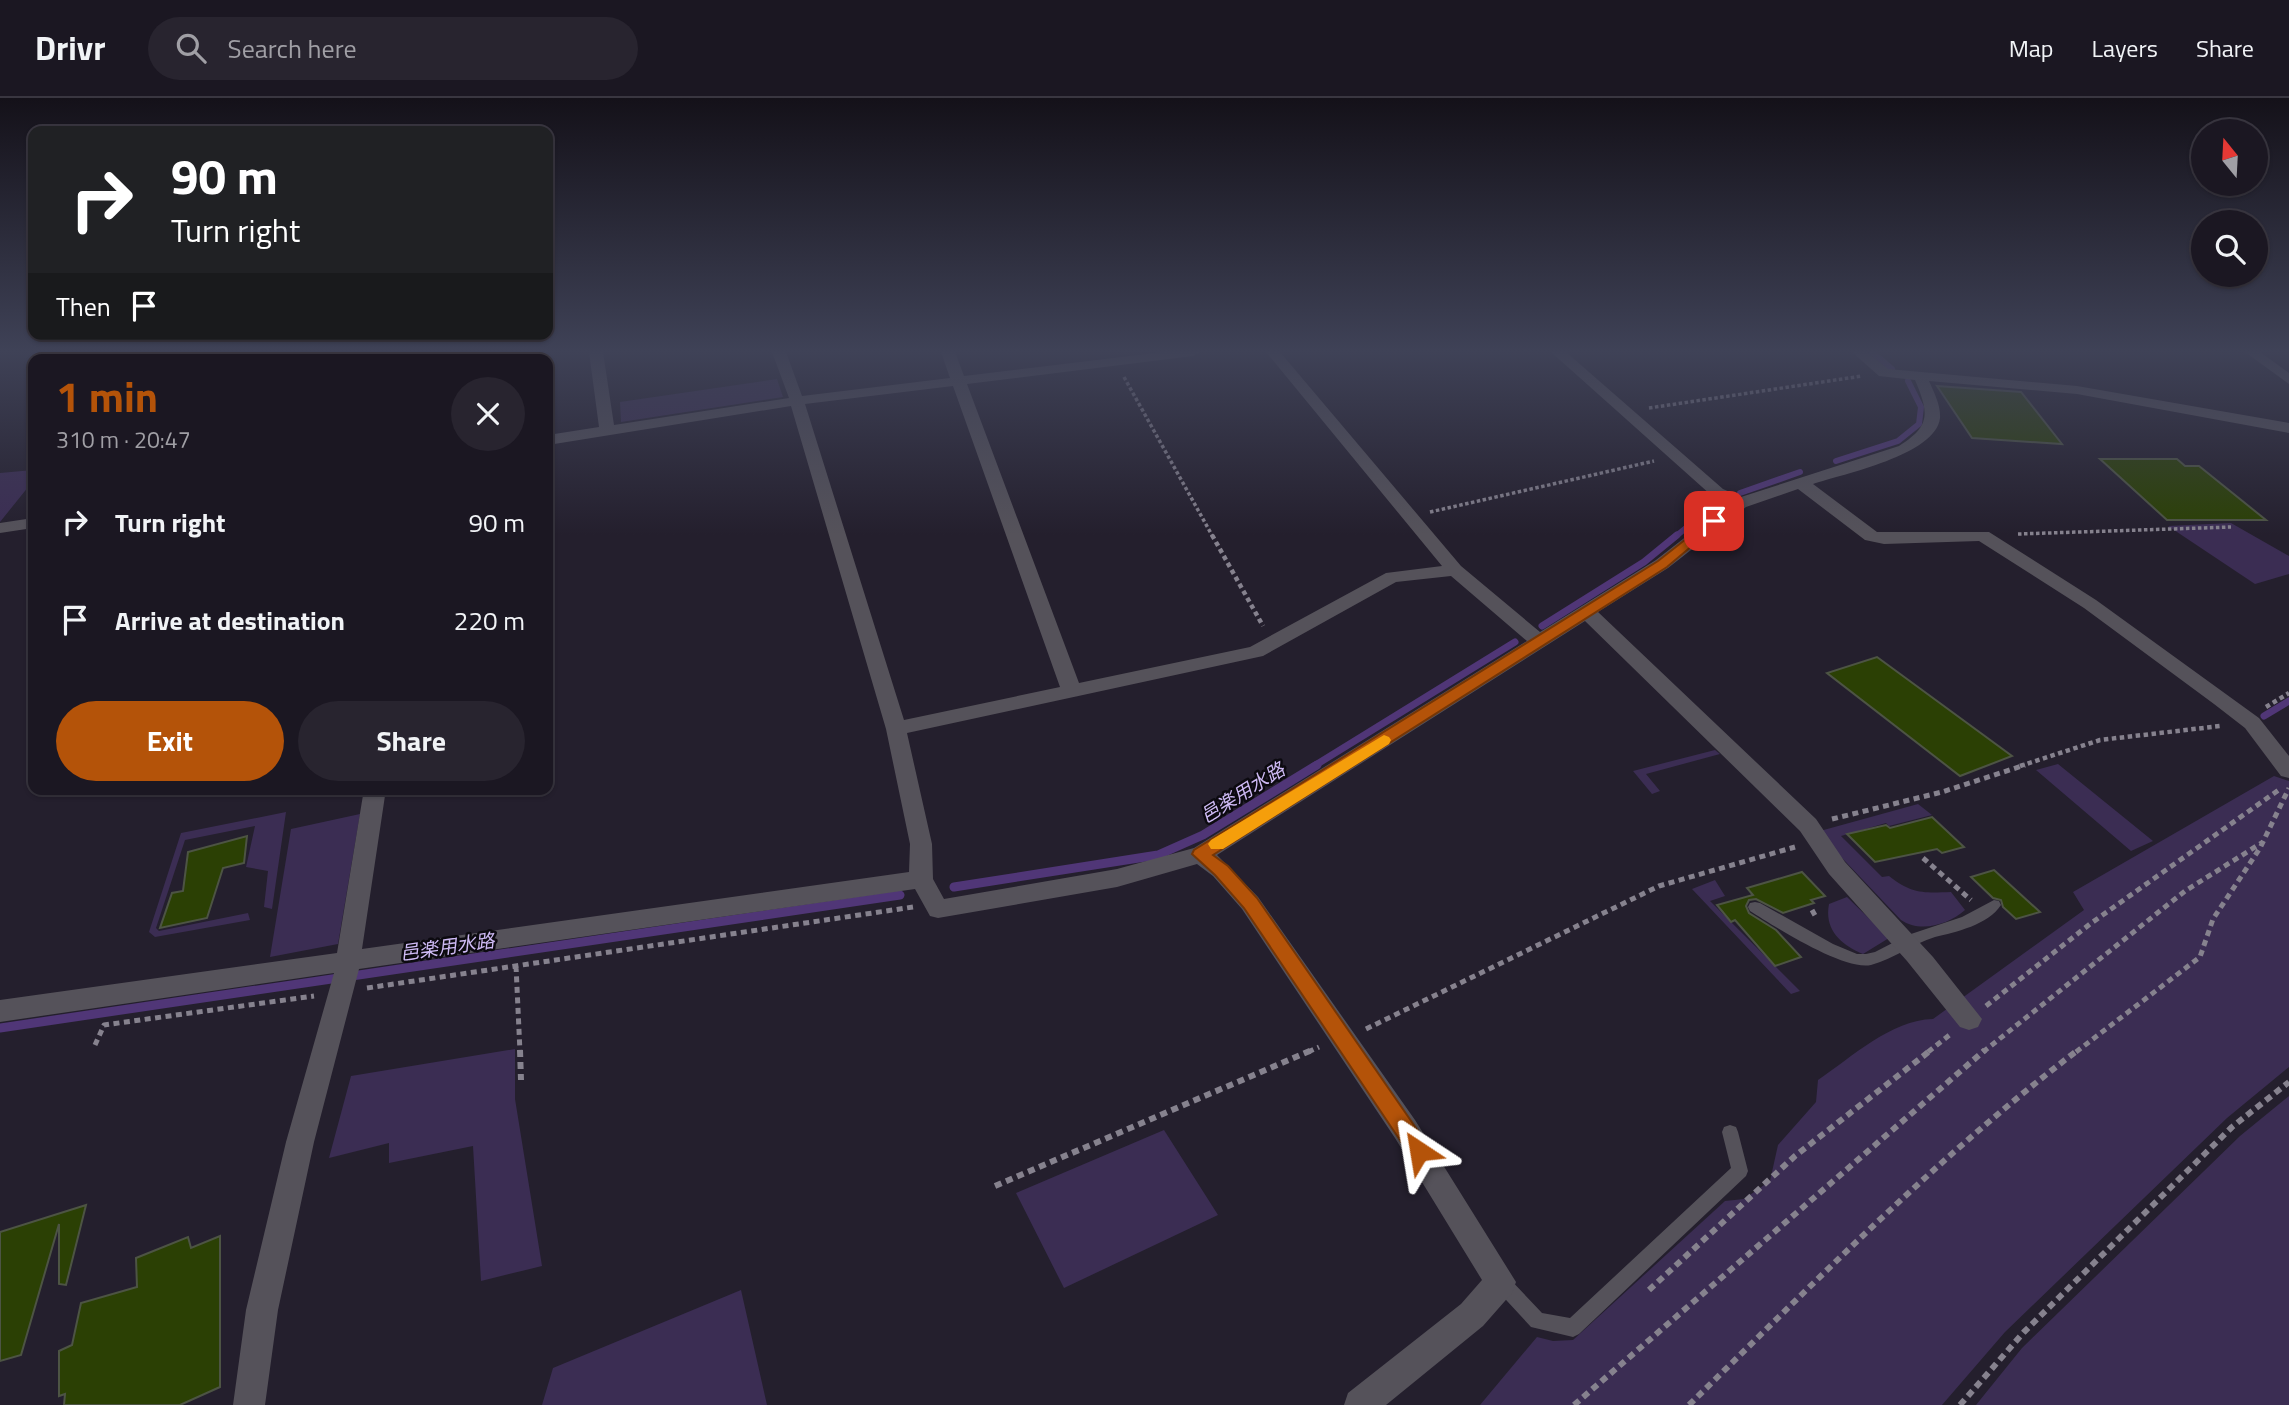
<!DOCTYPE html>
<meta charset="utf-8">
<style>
:root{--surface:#1b1722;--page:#28242f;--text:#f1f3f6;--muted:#a09fa5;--line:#393640;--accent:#b45309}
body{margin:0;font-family:"Titillium Web","Noto Sans JP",sans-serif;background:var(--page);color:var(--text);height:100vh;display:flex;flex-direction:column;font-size:26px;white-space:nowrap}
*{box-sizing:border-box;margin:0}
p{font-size:23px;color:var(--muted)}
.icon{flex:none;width:38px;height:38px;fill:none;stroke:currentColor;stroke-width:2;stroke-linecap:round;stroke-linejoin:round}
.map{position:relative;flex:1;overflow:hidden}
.drawer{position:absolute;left:28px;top:256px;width:525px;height:441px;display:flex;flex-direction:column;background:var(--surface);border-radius:14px;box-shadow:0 2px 5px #0004,0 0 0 2px var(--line)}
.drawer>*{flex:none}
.top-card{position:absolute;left:28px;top:28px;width:525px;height:214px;border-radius:14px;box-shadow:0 2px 5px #0004,0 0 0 2px var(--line);background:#202124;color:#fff;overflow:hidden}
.needle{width:46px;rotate:342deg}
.controls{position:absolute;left:2191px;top:21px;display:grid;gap:14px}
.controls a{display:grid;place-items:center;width:77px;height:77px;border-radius:50%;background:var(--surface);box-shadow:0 2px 5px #0004,0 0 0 2px var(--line);font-size:35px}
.pin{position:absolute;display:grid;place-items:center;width:60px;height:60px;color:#fff;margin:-30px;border-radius:14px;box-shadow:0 4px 10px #0006}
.me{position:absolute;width:77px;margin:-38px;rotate:327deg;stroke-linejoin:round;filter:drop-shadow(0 0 5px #0008)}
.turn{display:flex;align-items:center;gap:24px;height:147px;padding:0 28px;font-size:32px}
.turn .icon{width:91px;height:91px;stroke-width:2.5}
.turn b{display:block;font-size:49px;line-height:60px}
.then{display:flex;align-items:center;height:66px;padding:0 28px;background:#0003;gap:14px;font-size:26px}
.round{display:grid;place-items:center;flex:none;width:74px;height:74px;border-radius:37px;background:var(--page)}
.summary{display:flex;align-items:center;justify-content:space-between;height:119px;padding:0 28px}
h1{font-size:42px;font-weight:700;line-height:52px;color:var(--accent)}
.button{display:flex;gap:14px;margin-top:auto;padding:14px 28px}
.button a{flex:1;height:80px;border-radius:42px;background:var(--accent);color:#fff;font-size:28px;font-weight:700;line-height:80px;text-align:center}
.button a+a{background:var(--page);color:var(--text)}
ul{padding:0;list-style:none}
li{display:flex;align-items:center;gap:21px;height:98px;padding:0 28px}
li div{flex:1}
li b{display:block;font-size:26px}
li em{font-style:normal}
header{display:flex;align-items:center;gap:42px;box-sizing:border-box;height:98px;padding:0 35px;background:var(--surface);border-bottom:2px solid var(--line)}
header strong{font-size:33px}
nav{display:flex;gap:38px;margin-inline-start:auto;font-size:24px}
.search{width:490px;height:63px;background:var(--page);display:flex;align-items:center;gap:18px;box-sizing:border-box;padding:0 24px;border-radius:38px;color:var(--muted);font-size:26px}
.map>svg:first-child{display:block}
.green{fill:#3b2d53}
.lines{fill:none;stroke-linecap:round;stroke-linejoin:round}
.stream-far2{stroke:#503677;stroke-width:6}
.stream-far1{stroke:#503677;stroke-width:7}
.stream{stroke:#503677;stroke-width:9}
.building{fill:#2b4004;stroke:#4d5444;stroke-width:2}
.path-far3{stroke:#86828e;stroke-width:3.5;stroke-dasharray:3.5 2.5;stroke-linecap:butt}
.path-far2{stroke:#86828e;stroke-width:4.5;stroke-dasharray:4.5 3.5;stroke-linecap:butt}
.path-far1{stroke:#86828e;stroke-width:5;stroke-dasharray:6 4.5;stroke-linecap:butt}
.path{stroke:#86828e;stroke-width:6;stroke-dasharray:7 5;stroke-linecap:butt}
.lane{fill:#55525a;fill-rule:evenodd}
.street{fill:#55525a;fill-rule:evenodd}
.route{fill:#b45309;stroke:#753606;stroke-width:2}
.slow{fill:#f59e0b}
.labels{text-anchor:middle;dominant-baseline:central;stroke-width:5;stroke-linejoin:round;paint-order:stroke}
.water-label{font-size:19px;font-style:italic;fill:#cebaf4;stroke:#0c0a10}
</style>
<header>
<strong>Drivr</strong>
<div class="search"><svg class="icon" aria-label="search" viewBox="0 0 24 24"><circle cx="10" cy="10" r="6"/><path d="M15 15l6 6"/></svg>Search here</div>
<nav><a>Map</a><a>Layers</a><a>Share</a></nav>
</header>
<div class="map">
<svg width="2289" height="1307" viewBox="0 0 2289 1307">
<rect width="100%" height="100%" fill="#241f2d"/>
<!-- green -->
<path class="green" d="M777 281 783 299 621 324 620 304Z
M33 372V383L0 424V375Z
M2231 425 2289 458V476L2255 486 2168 428Z
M1715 652 1720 656 1646 676 1660 693 1652 696 1633 673Z
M2058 666 2153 743 2131 753 2036 672Z
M2274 678 2289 683V969L2227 1020 2005 1234 1942 1307H1480L1537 1239 1553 1243 1573 1242 1725 1103 1744 1101 1770 1083 1778 1047 1816 1004 1818 982C1852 959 1891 922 1933 921L2084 812 2073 794Z
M1918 706 1932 717 1889 728 1886 725 1841 738 1882 779 1889 778C1912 796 1923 795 1951 794L1965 812C1948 827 1920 835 1901 822L1824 741 1820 733Z
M286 714 272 811 264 809 268 773 246 769 255 728 185 742 156 830 159 833 248 815 250 822 155 839 149 834 181 735Z
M360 716 338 846 270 859 291 731Z
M1715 782 1725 798 1710 803 1800 893 1791 896 1692 791Z
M1847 799 1889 840 1863 856C1841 847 1824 832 1829 806Z
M515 951V1001L542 1168 481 1183 473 1048 389 1065V1045L329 1060 351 978Z
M2289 998V1307H1976L2022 1250 2240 1038Z
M1164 1032 1218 1117 1064 1190 1016 1095Z
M741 1192 767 1307H542L553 1270Z"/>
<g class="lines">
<!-- stream-far2 -->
<path class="stream-far2" d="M1872 254 1892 271
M442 261 444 254
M1836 363 1898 343 1919 326 1921 309 1908 283
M1740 395 1800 374
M1675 439 1720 402"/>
<!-- stream-far1 -->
<path class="stream-far1" d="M1542 528 1644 464 1677 437
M2264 618 2289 603
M1314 668 1515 544"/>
<!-- stream -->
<path class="stream" d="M954 789 1158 757 1203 737 1317 667
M0 930 900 797"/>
</g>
<!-- building -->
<path class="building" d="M1937 288 2021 294 2062 346 1972 340Z
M2100 361H2177L2185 368H2199L2266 422H2167Z
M1877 559 2012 658 1960 678 1827 575Z
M1932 719 1964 749 1942 755 1937 751 1875 764 1847 736 1886 727 1890 730Z
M247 738 244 765 223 770 207 820 160 830 172 795 183 793 188 754Z
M1994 772 2040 814 2016 821 2003 809 2001 802 1993 800 1971 779Z
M1802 774 1825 798 1811 802 1814 805 1783 815 1756 801 1749 802 1746 808 1749 815 1776 832 1801 859 1775 868 1735 822 1731 824 1717 807 1753 797 1747 790Z
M86 1107 66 1187 59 1186V1126L21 1257 0 1263V1134Z
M220 1138V1289L180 1307H64L65 1296 59 1298V1253L72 1247 81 1205 137 1189 136 1160 188 1139 191 1150Z"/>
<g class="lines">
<!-- path-far3 -->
<path class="path-far3" d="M1124 279 1213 439
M1649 310 1862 278
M1430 414 1654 363
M2018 436 2231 429"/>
<!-- path-far2 -->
<path class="path-far2" d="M1212 437 1263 528
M2266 609 2289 595
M2020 668 2100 642 2220 628"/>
<!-- path-far1 -->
<path class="path-far1" d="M1832 721 1942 694 2025 667
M1923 760 1971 802
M1812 812 1817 821
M516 868 520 954
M367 890 913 809
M1986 908 2090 826 2280 691
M1366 931 1659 788 1795 749
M95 947 104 927 314 898
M1308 954 1319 949
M1928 954 1952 935
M1983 954 2185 793 2263 744
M2076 954 2200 859 2213 821 2260 750 2289 690"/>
<!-- path -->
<path class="path" d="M520 952 521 982
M995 1088 1312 952
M1649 1192 1795 1058 1931 952
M1574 1307 1985 952
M1689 1307C1814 1185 1938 1058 2078 952
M1960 1307 2024 1234 2232 1029 2289 984"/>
<!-- lane -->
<path class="lane" d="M1994 802 1999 803 2001 807C1988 827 1956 834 1935 839 1912 846 1894 861 1871 867 1843 873 1774 828 1750 813L1748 809 1750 805 1755 804 1760 805 1833 846 1857 856H1866L1875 854 1908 837 1962 819Z
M1730 1027 1736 1029 1738 1034 1748 1073 1746 1078 1579 1236 1573 1239 1531 1229 1495 1190 1492 1184 1495 1178 1501 1175 1507 1178 1542 1215 1570 1220 1731 1070 1722 1034 1724 1029Z"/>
<!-- street -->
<path class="street" d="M298 254H312L309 261H295Z
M589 254H603L614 327 789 300 772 254H786L802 298 950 280 941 254H955L964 278 1163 254H1200L1193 258 967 286 1079 585 1250 549 1386 475 1442 468 1266 254H1280L1461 468 1540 534 1656 462 1728 406 1711 397 1551 254H1566L1723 391 1741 399 1899 348C1931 328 1929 315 1915 282L1879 278 1852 254H1867L1888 271 2077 288 2289 325V335L2077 296 1929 283C1934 294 1941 308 1940 320 1936 357 1843 376 1813 386L1877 434H1989L2096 502 2259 620 2289 658V680L2281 678 2245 630 2214 606 2084 510 1979 443 1884 446 1865 442 1798 391 1746 409 1668 470 1598 514 1816 721 1845 764 1933 859 1982 921 1978 929 1969 932 1960 929 1907 863 1829 776 1800 733 1585 523 1217 757 1258 799 1415 1022 1516 1184 1512 1195 1483 1228 1386 1307H1344L1348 1295 1461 1206 1482 1182 1395 1040 1242 811 1213 778 1197 766 1117 789 938 820 930 818 915 791 359 871 314 1044 278 1212 265 1307H233L246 1212 286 1044 334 875 0 924V902L337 855 364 691H386L362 851 909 774 910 746 886 631 791 308 548 347V337L599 329ZM953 288 1060 589 904 622 805 306ZM1451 478 1527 543 1194 750 1117 771 944 801 933 781 932 746 907 635 1263 558 1396 484Z
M2245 254H2260L2289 275V286Z
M33 420V430L0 435V425Z"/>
</g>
<!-- sky -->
<linearGradient id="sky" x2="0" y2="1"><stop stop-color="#141119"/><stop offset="0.58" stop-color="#3f4257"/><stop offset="1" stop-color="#3f4257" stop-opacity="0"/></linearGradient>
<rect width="2289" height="437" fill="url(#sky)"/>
<!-- route -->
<path class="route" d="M1714 419 1720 423 1718 426 1667 469 1213 757 1228 768 1257 800 1427 1046 1430 1053 1427 1060 1419 1063 1412 1060 1244 810 1215 777 1192 756 1194 752 1658 463Z"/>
<!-- slow -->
<path class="slow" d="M1384 637 1389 639 1391 642 1389 646 1223 751H1211L1208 746 1211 742Z"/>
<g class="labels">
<!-- water labels -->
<g class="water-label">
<text transform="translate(1242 694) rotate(-32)">邑楽用水路</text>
<text transform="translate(447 848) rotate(-8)">邑楽用水路</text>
</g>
</g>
</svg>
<div class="controls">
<a><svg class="needle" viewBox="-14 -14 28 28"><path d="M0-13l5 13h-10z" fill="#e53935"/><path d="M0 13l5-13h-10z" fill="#a09fa5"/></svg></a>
<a><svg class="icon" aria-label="search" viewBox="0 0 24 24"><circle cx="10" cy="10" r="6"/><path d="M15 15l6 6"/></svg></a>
</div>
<div class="pin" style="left:1714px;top:423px;background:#d93025"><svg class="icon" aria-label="arrive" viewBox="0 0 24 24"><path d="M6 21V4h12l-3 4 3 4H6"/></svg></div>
<svg class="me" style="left:1419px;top:1053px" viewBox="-20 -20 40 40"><path d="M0-17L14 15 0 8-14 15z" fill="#b45309" stroke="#fff" stroke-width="4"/></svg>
<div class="top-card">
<div class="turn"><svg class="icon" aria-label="right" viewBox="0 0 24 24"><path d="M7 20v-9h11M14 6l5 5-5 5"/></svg><div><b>90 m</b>Turn right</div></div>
<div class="then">Then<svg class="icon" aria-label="arrive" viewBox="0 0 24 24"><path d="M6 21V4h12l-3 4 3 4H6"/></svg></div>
</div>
<section class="drawer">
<div class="summary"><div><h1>1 min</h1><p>310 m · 20:47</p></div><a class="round"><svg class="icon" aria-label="close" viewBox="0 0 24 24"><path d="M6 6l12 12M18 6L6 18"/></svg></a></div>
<ul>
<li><svg class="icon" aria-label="right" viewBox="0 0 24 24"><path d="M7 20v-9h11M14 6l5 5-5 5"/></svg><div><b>Turn right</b></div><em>90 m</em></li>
<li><svg class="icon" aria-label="arrive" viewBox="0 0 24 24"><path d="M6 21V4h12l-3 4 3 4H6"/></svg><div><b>Arrive at destination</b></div><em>220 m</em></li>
</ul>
<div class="button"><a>Exit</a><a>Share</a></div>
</section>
</div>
